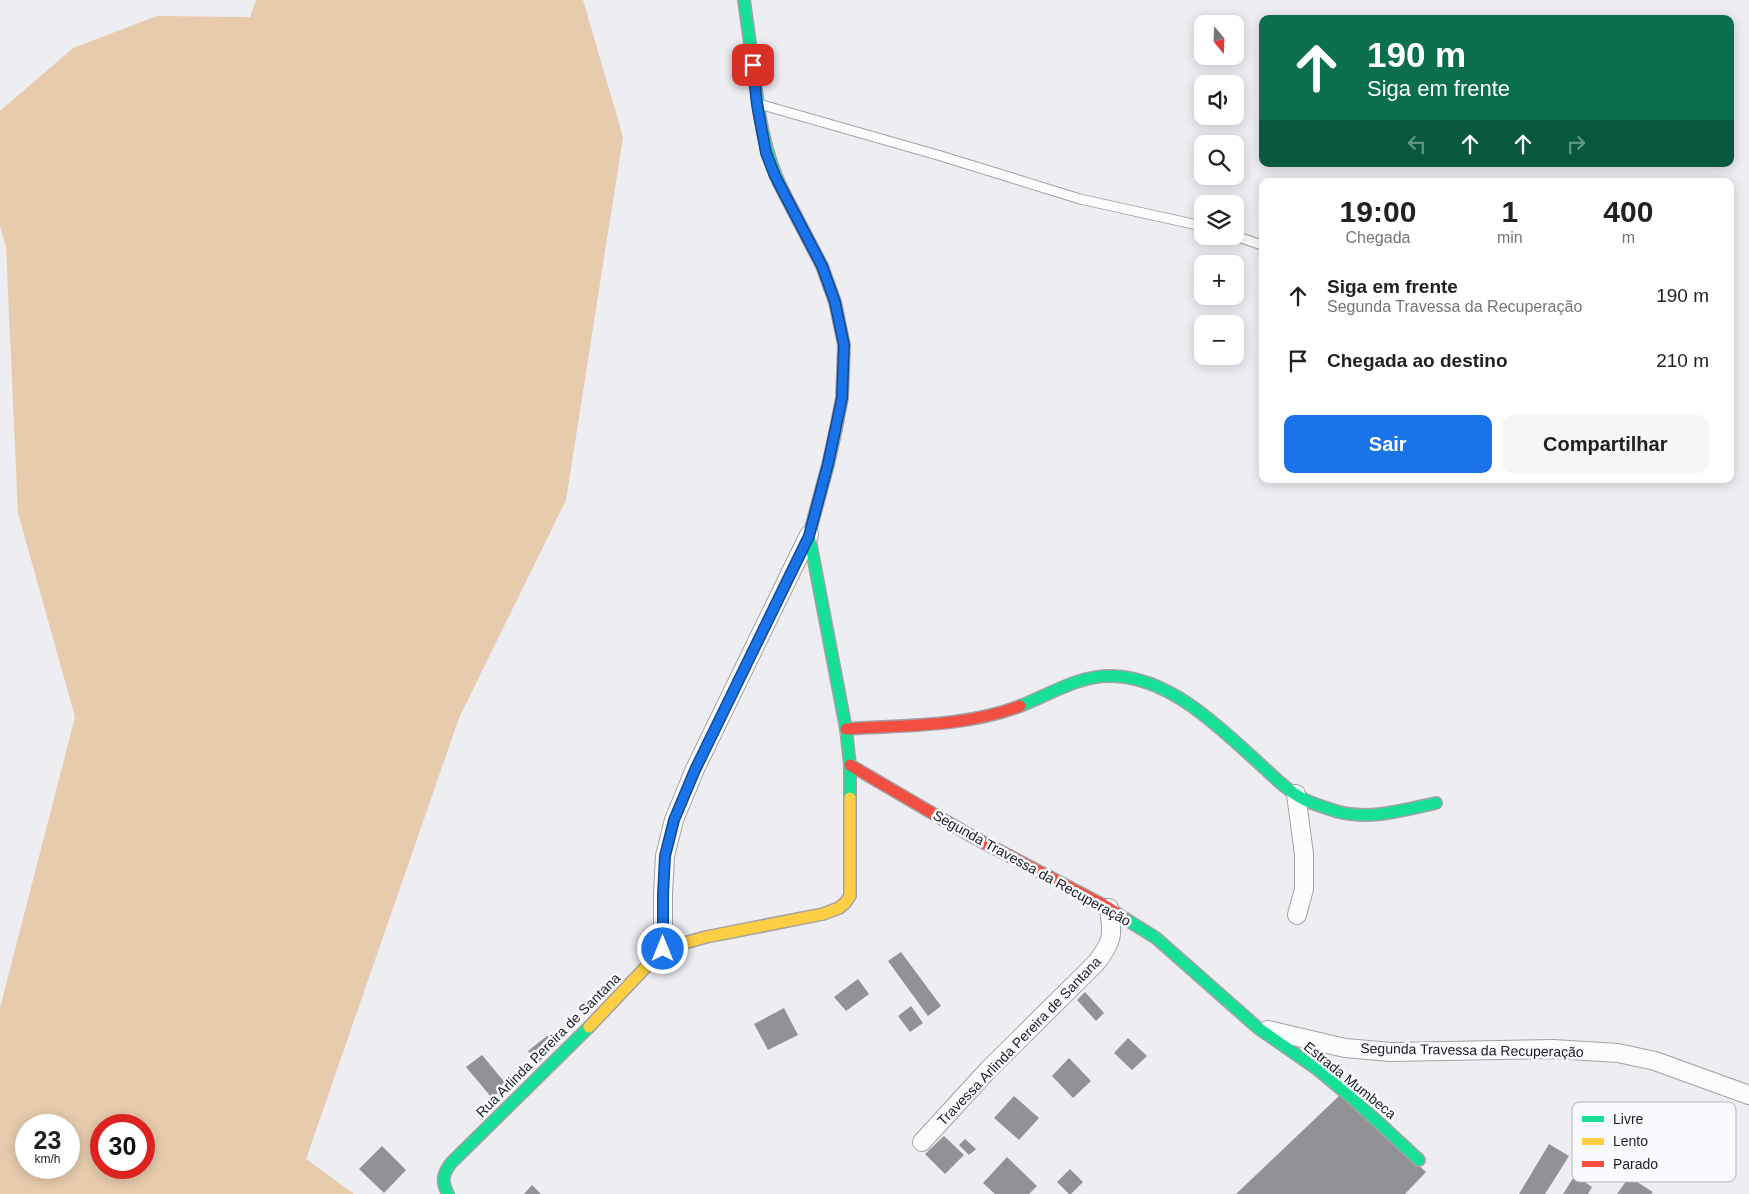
<!DOCTYPE html>
<html lang="pt">
<meta charset="utf-8">
<style>
:root{--surface:#fff;--page:#f6f6f6;--text:#202124;--muted:#757577;--accent:#1a73e8}
body{margin:0;font-family:Arial,sans-serif;background:var(--page);color:var(--text);height:100vh;display:flex;flex-direction:column;font-size:19px;white-space:nowrap}
*{box-sizing:border-box;margin:0}
p{font-size:16px;color:var(--muted)}
.icon{flex:none;width:28px;height:28px;fill:none;stroke:currentColor;stroke-width:2;stroke-linecap:round;stroke-linejoin:round}
.map{position:relative;flex:1;overflow:hidden}
.details{position:absolute;left:1259px;top:178px;width:475px;height:305px;display:flex;flex-direction:column;background:var(--surface);border-radius:10px;box-shadow:0 2px 12px #0003}
.details>*{flex:none}
.banner{position:absolute;left:1259px;top:15px;width:475px;height:152px;border-radius:10px;box-shadow:0 2px 12px #0003;background:#0b6e4f;color:#fff;overflow:hidden}
.needle{width:32px;rotate:161deg}
.tools{position:absolute;left:1194px;top:15px;display:grid;gap:10px}
.tools a{display:grid;place-items:center;width:50px;height:50px;border-radius:10px;background:var(--surface);box-shadow:0 2px 12px #0003;font-size:25px}
.speed{position:absolute;left:15px;top:1114px;display:flex;gap:10px;font-size:25px;font-weight:700;text-align:center}
.speed>*{display:grid;place-content:center;width:65px;height:65px;border-radius:50%;background:var(--surface);box-shadow:0 2px 12px #0003;line-height:1}
.speed small{font-size:12px;font-weight:400}
.speed .limit{border:8px solid #d22;background:#fff;color:#111}
.pin{position:absolute;display:grid;place-items:center;width:42px;height:42px;color:#fff;margin:-21px;border-radius:10px;box-shadow:0 2px 8px #0006}
.me{position:absolute;width:55px;margin:-28px;rotate:0deg;stroke-linejoin:round;filter:drop-shadow(0 0 4px #0008)}
.turn{display:flex;align-items:center;gap:18px;height:105px;padding:0 25px;font-size:22px}
.turn .icon{width:65px;height:65px;stroke-width:2.5}
.turn b{display:block;font-size:35px;line-height:42px}
.lanes{display:flex;align-items:center;height:48px;padding:0 25px;background:#0003;justify-content:center;gap:25px;direction:ltr}
.lanes .off{opacity:.35}
.eta{display:flex;justify-content:space-evenly;align-items:center;height:85px;text-align:center}
.eta b{font-size:30px;font-weight:700;line-height:35px}
.primary-button{display:flex;gap:10px;margin-top:auto;padding:10px 25px}
.primary-button a{flex:1;height:58px;border-radius:10px;background:var(--accent);color:#fff;font-size:20px;font-weight:700;line-height:58px;text-align:center}
.primary-button a+a{background:var(--page);color:var(--text)}
ul{padding:0;list-style:none}
li{display:flex;align-items:center;gap:15px;height:65px;padding:0 25px}
li div{flex:1}
li b{display:block;font-size:19px}
li em{font-style:normal}
.map>svg:first-child{display:block}
.green{fill:#e6cbac;fill-rule:evenodd}
.building{fill:#929296}
.lines{fill:none;stroke-linecap:round;stroke-linejoin:round}
.lane-casing{stroke:#a2a2a6;stroke-width:11}
.street-casing{stroke:#a2a2a6;stroke-width:20}
.fast-casing{stroke:#a2a2a6;stroke-width:14}
.slow-casing{stroke:#a2a2a6;stroke-width:14}
.jam-casing{stroke:#a2a2a6;stroke-width:14}
.lane{stroke:#fcfcfd;stroke-width:9}
.street{stroke:#fcfcfd;stroke-width:18}
.fast{stroke:#16e098;stroke-width:11}
.slow{stroke:#ffcf43;stroke-width:11}
.jam{stroke:#f24e42;stroke-width:11}
.route-casing{stroke:#114b97;stroke-width:12}
.route{stroke:#1a73e8;stroke-width:9}
.labels{text-anchor:middle;dominant-baseline:central;stroke-width:5;stroke-linejoin:round;paint-order:stroke}
.street-label{font-size:14px;fill:#1b1c1e;stroke:#f9fafe}
.key{fill:#f9fafe;stroke:#b6b7bb;stroke-width:1}
.key-label{font-size:14px;fill:#1b1c1e}
</style>
<div class="map">
<svg width="1749" height="1194" viewBox="0 0 1749 1194">
<rect width="100%" height="100%" fill="#ededf2"/>
<!-- green -->
<path class="green" d="M256 0H583L623 137 566 500 459 718 306 1159 354 1194H0V1008L75 717 18 513 6 247 0 226V111L73 48 157 16 250 17ZM26 1125H69V1168H26ZM101 1125H144V1168H101Z"/>
<!-- building -->
<path class="building" d="M901 952 941 1006 928 1016 888 961Z
M858 979 869 994 846 1011 834 997Z
M1085 992 1104 1013 1096 1021 1077 1000Z
M911 1006 923 1023 910 1032 898 1016Z
M784 1008 798 1035 768 1050 754 1024Z
M552 1032 561 1043 537 1063 528 1051Z
M1128 1038 1147 1056 1132 1070 1114 1053Z
M482 1055 507 1085 492 1098 466 1067Z
M1069 1058 1091 1081 1073 1098 1052 1076Z
M1340 1095 1426 1172 1405 1194H1236Z
M1014 1096 1039 1118 1019 1140 994 1118Z
M944 1136 964 1155 945 1174 925 1154Z
M965 1139 976 1149 969 1155 959 1145Z
M1549 1144 1569 1156 1545 1194H1519Z
M382 1146 406 1170 384 1193 359 1169Z
M1007 1157 1037 1186 1029 1194H995L983 1183Z
M1070 1169 1083 1182 1071 1194H1069L1057 1182Z
M1575 1175 1592 1187 1588 1194H1563Z
M1629 1177 1653 1192 1651 1194H1617Z
M532 1185 541 1194H524Z"/>
<g class="lines">
<!-- lane casing -->
<g class="lane-casing">
<path id="lane" d="M759 104 941 156 1080 199 1202 226
M1235 236 1262 245"/>
</g>
<!-- street casing -->
<g class="street-casing">
<path id="street" d="M1296 794 1304 854V889L1297 915
M663 949V894L665 856 674 820 695 769 809 535
M1268 1030 1345 1048 1391 1052 1553 1049 1618 1053 1655 1061 1749 1095
M922 1142 988 1070 1096 963C1113 941 1113 936 1109 908"/>
</g>
<!-- fast casing -->
<g class="fast-casing">
<path id="fast" d="M744 0C747 22 750 44 753 65 758 109 763 153 784 193
M836 429 828 465 809 535 846 729 850 765V798
M1020 706C1051 694 1079 675 1113 676 1172 678 1221 729 1262 766 1276 779 1292 795 1310 802 1319 806 1330 809 1339 812 1371 820 1404 810 1436 803
M1124 918 1156 938 1258 1028 1317 1069 1352 1098 1419 1160
M448 1194C441 1181 443 1174 451 1163L589 1027"/>
</g>
<!-- slow casing -->
<g class="slow-casing">
<path id="slow" d="M784 193 822 266 835 302 844 345 842 398 836 429
M589 1027 663 949 706 937 823 914 839 908 845 903 850 896V798"/>
</g>
<!-- jam casing -->
<g class="jam-casing">
<path id="jam" d="M846 729C904 725 965 727 1020 706
M850 765 973 837 1109 908 1124 918"/>
</g>
<!-- lane -->
<use href="#lane" class="lane"/>
<!-- street -->
<use href="#street" class="street"/>
<!-- fast -->
<use href="#fast" class="fast"/>
<!-- slow -->
<use href="#slow" class="slow"/>
<!-- jam -->
<use href="#jam" class="jam"/>
</g>
<g class="lines">
<!-- route casing -->
<g class="route-casing">
<path id="route" d="M663 949V894L665 856 674 820 695 770 809 536 828 464 842 398 844 345 835 302 822 266 775 176 766 153 757 104 753 65"/>
</g>
<!-- route -->
<use href="#route" class="route"/>
</g>
<g class="labels">
<!-- street labels -->
<g class="street-label">
<text transform="translate(1032 868) rotate(29)">Segunda Travessa da Recuperação</text>
<text transform="translate(1019 1041) rotate(-46)">Travessa Arlinda Pereira de Santana</text>
<text transform="translate(548 1045) rotate(-45)">Rua Arlinda Pereira de Santana</text>
<text transform="translate(1472 1050) rotate(1)">Segunda Travessa da Recuperação</text>
<text transform="translate(1350 1080) rotate(39)">Estrada Mumbeca</text>
</g>
</g>
<!-- legend -->
<rect x="1572" y="1102" width="164" height="80" rx="8" class="key"/>
<rect x="1582" y="1116" width="22" height="6" fill="#16e098"/>
<rect x="1582" y="1138" width="22" height="7" fill="#ffcf43"/>
<rect x="1582" y="1161" width="22" height="6" fill="#f24e42"/>
<g class="key-label">
<text x="1613" y="1124">Livre</text>
<text x="1613" y="1146">Lento</text>
<text x="1613" y="1169">Parado</text>
</g>
</svg>
<div class="tools">
<a><svg class="needle" viewBox="-14 -14 28 28"><path d="M0-13l5 13h-10z" fill="#e53935"/><path d="M0 13l5-13h-10z" fill="#757577"/></svg></a>
<a><svg class="icon" aria-label="sound" viewBox="0 0 24 24"><path d="M4 9h4l5-4v14l-5-4H4zM17 9q2 3 0 6"/></svg></a>
<a><svg class="icon" aria-label="search" viewBox="0 0 24 24"><circle cx="10" cy="10" r="6"/><path d="M15 15l6 6"/></svg></a>
<a><svg class="icon" aria-label="layers" viewBox="0 0 24 24"><path d="M12 4l9 5-9 5-9-5zM3 14l9 5 9-5"/></svg></a>
<a>+</a>
<a>−</a>
</div>
<div class="speed"><div>23<small>km/h</small></div><div class="limit">30</div></div>
<div class="pin" style="left:753px;top:65px;background:#d93025"><svg class="icon" aria-label="arrive" viewBox="0 0 24 24"><path d="M6 21V4h12l-3 4 3 4H6"/></svg></div>
<svg class="me" style="left:663px;top:949px" viewBox="-20 -20 40 40"><circle r="17" fill="#1a73e8" stroke="#fff" stroke-width="3"/><path d="M0-11L8 9 0 5-8 9z" fill="#fff"/></svg>
<div class="banner">
<div class="turn"><svg class="icon" aria-label="ahead" viewBox="0 0 24 24"><path d="M12 20V5M6 11l6-6 6 6"/></svg><div><b>190 m</b>Siga em frente</div></div>
<div class="lanes"><svg class="icon off" aria-label="left" viewBox="0 0 24 24"><path d="M17 20v-9H6M10 6l-5 5 5 5"/></svg><svg class="icon" aria-label="ahead" viewBox="0 0 24 24"><path d="M12 20V5M6 11l6-6 6 6"/></svg><svg class="icon" aria-label="ahead" viewBox="0 0 24 24"><path d="M12 20V5M6 11l6-6 6 6"/></svg><svg class="icon off" aria-label="right" viewBox="0 0 24 24"><path d="M7 20v-9h11M14 6l5 5-5 5"/></svg></div>
</div>
<section class="details">
<div class="eta">
<div><b>19:00</b><p>Chegada</p></div>
<div><b>1</b><p>min</p></div>
<div><b>400</b><p>m</p></div>
</div>
<ul>
<li><svg class="icon" aria-label="ahead" viewBox="0 0 24 24"><path d="M12 20V5M6 11l6-6 6 6"/></svg><div><b>Siga em frente</b><p>Segunda Travessa da Recuperação</p></div><em>190 m</em></li>
<li><svg class="icon" aria-label="arrive" viewBox="0 0 24 24"><path d="M6 21V4h12l-3 4 3 4H6"/></svg><div><b>Chegada ao destino</b></div><em>210 m</em></li>
</ul>
<div class="primary-button"><a>Sair</a><a>Compartilhar</a></div>
</section>
</div>
